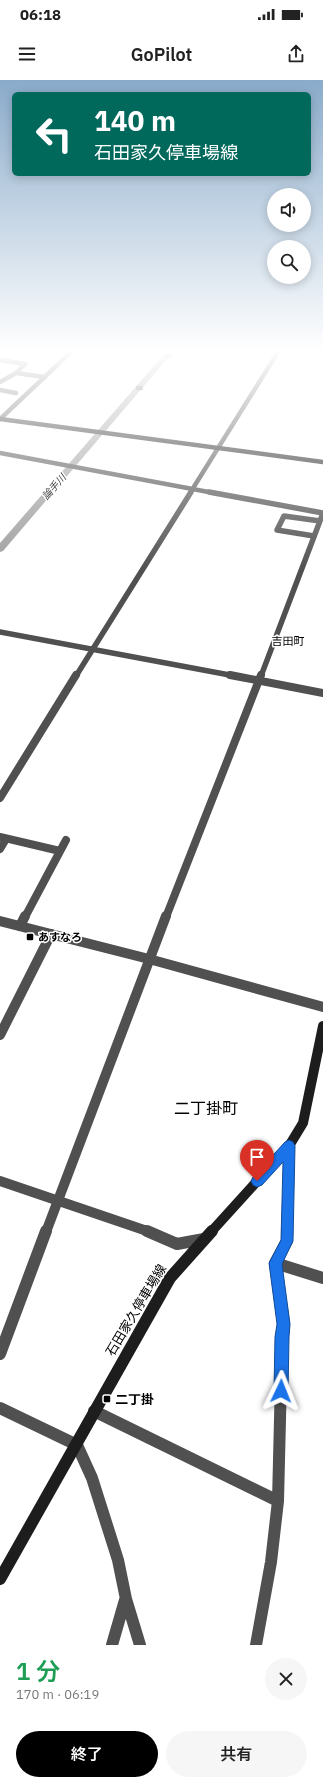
<!DOCTYPE html>
<html lang="ja">
<meta charset="utf-8">
<style>
:root{--surface:#fff;--page:#f6f6f6;--text:#222;--muted:#767676;--accent:#000}
body{margin:0;font-family:"IBM Plex Sans","Noto Sans JP",sans-serif;background:var(--page);color:var(--text);height:100vh;display:flex;flex-direction:column;font-size:15px;white-space:nowrap}
*{box-sizing:border-box;margin:0}
p{font-size:13px;color:var(--muted)}
.icon{flex:none;width:22px;height:22px;fill:none;stroke:currentColor;stroke-width:2;stroke-linecap:round;stroke-linejoin:round}
.map{position:relative;height:1565px;overflow:hidden}
.drawer{display:flex;flex-direction:column;background:var(--surface);flex:1}
.drawer>*{flex:none}
.banner{position:absolute;left:12px;top:12px;width:299px;height:84px;border-radius:6px;box-shadow:0 2px 10px #0003;background:#00695c;color:#fff;overflow:hidden}
.buttons{position:absolute;left:267px;top:108px;display:grid;gap:8px}
.buttons a{display:grid;place-items:center;width:44px;height:44px;border-radius:50%;background:var(--surface);box-shadow:0 2px 10px #0003;font-size:20px}
.pin{position:absolute;display:grid;place-items:center;width:34px;height:34px;color:#fff;margin:-41px -17px;border-radius:50% 50% 50% 0;rotate:-45deg;box-shadow:0 0 4px #0007}
.pin .icon{rotate:45deg}
.me{position:absolute;width:44px;margin:-22px;rotate:2deg;stroke-linejoin:round;filter:drop-shadow(0 0 3px #0008)}
.turn{display:flex;align-items:center;gap:14px;height:84px;padding:0 16px;font-size:18px}
.turn .icon{width:52px;height:52px;stroke-width:2.5}
.turn b{display:block;font-size:28px;line-height:34px}
.round{display:grid;place-items:center;flex:none;width:42px;height:42px;border-radius:21px;background:var(--page)}
.headline{display:flex;align-items:center;justify-content:space-between;height:68px;padding:0 16px}
h1{font-size:24px;font-weight:600;line-height:30px;color:#1e9e55}
.primary-button{display:flex;gap:8px;margin-top:auto;padding:8px 16px}
.primary-button a{flex:1;height:46px;border-radius:24px;background:var(--accent);color:#fff;font-size:16px;font-weight:600;line-height:46px;text-align:center}
.primary-button a+a{background:var(--page);color:var(--text)}
.status{display:flex;justify-content:space-between;align-items:center;height:28px;padding:0 20px;background:var(--surface);direction:ltr}
.status svg{height:11px;fill:currentColor}
header{display:flex;justify-content:space-between;align-items:center;height:52px;padding:0 16px;background:var(--surface);font-size:18px;font-weight:600}
.map>svg:first-child{display:block}
.lines{fill:none;stroke-linecap:round;stroke-linejoin:round}
.river{fill:#9e9e9e;fill-rule:evenodd}
.minor-far4{stroke:#505050;stroke-width:4.5}
.minor-far3{stroke:#505050;stroke-width:5.5}
.minor-far2{stroke:#505050;stroke-width:8}
.minor-far1{stroke:#505050;stroke-width:10}
.minor{stroke:#505050;stroke-width:12}
.tertiary-far2{stroke:#505050;stroke-width:4.5}
.tertiary-far1{stroke:#505050;stroke-width:10}
.tertiary{stroke:#505050;stroke-width:12}
.secondary-far2{stroke:#1d1d1d;stroke-width:4.5}
.secondary-far1{stroke:#1d1d1d;stroke-width:10}
.secondary{stroke:#1d1d1d;stroke-width:12}
.route{fill:#1a73e8;stroke:#114b97}
.poi-dot{fill:#000;stroke:#fff;stroke-width:1.5}
.labels{text-anchor:middle;dominant-baseline:central;stroke-width:3;stroke-linejoin:round;paint-order:stroke}
.far-water-label{font-size:10px;font-style:italic;fill:#3f3f3f;stroke:#fff}
.far-quarter-label{font-size:11px;fill:#000;stroke:#fff}
.poi-label{font-size:11px;font-weight:bold;fill:#000;stroke:#fff;text-anchor:start}
.near-street-label{font-size:13px;fill:#000;stroke:#fff}
.near-poi-label{font-size:13px;font-weight:bold;fill:#000;stroke:#fff;text-anchor:start}
.near-quarter-label{font-size:16px;fill:#000;stroke:#fff}
</style>
<div class="status"><b>06:18</b><svg viewBox="0 0 49 12"><path d="M0 12V9h3v3zM5 12V6h3v6zM10 12V3h3v9zM15 12V0h3v12zM26 1h20v11H26zM47 4h2v5h-2z"/></svg></div>
<header><svg class="icon" aria-label="menu" viewBox="0 0 24 24"><path d="M4 6h16M4 12h16M4 18h16"/></svg>GoPilot<svg class="icon" aria-label="share" viewBox="0 0 24 24"><path d="M12 15V3M7 8l5-5 5 5M5 13v7h14v-7"/></svg></header>
<div class="map">
<svg width="323" height="1565" viewBox="0 0 323 1565">
<rect width="100%" height="100%" fill="#fff"/>
<g class="lines">
<!-- river -->
<path class="river" d="M166 272H173L3 471 0 472V463Z"/>
<!-- minor-far4 -->
<path class="minor-far4" d="M166 276H170
M0 280 25 284 16 293 0 302
M16 293 45 297
M138 308H141
M0 310 16 313
M0 373 214 413
M190 413 278 272"/>
<!-- minor-far3 -->
<path class="minor-far3" d="M209 412 323 433
M45 415H47
M314 456 277 450 284 436 320 441
M0 552 235 596
M76 596 191 412
M261 596 323 433"/>
<!-- minor-far2 -->
<path class="minor-far2" d="M230 595 323 613
M0 718 76 595
M0 757 60 771
M0 769 6 759
M25 837 66 760
M166 837 261 595"/>
<!-- minor-far1 -->
<path class="minor-far1" d="M20 846 25 836
M0 955 51 854
M0 1101 150 1152
M46 1152 166 836
M287 1152 289 1066"/>
<!-- minor -->
<path class="minor" d="M147 1151 177 1164 204 1159
M275 1183 323 1198
M0 1274 46 1151
M94 1331 278 1421
M77 1365 92 1398 118 1480 126 1519 140 1565
M112 1565 125 1520
M256 1565 271 1482 278 1421 282 1257 284 1244 275 1183 287 1161V1151"/>
<!-- tertiary-far2 -->
<path class="tertiary-far2" d="M0 339 71 272"/>
<!-- tertiary-far1 -->
<path class="tertiary-far1" d="M0 841 149 879 323 927"/>
<!-- tertiary -->
<path class="tertiary" d="M0 1328 77 1365"/>
<!-- secondary-far2 -->
<path class="secondary-far2" d="M0 339 323 382"/>
<!-- secondary-far1 -->
<path class="secondary-far1" d="M211 1152 289 1066 303 1043 323 946"/>
<!-- secondary -->
<path class="secondary" d="M0 1499 170 1198 212 1151"/>
</g>
<!-- sky -->
<linearGradient id="sky" x2="0" y2="1"><stop stop-color="#8aabca"/><stop offset="0.55" stop-color="#fff"/><stop offset="1" stop-color="#fff" stop-opacity="0"/></linearGradient>
<rect width="323" height="491" fill="url(#sky)"/>
<!-- route -->
<path class="route" d="M289 1060 293 1062 295 1066 293 1161 282 1184 290 1244 289 1257 288 1311 286 1316 281 1318 276 1316 274 1311 275 1257 277 1244 269 1183 281 1160 283 1082 262 1105 257 1107 253 1105 251 1101 253 1097 285 1062Z"/>
<!-- markers -->
<g class="poi-dot">
<rect x="26" y="853" width="8" height="8" rx="2"/>
<rect x="103" y="1315" width="8" height="8" rx="2"/>
</g>
<g class="labels">
<!-- far-water labels -->
<g class="far-water-label">
<text transform="translate(54 407) rotate(-49)">論手川</text>
</g>
<!-- far-quarter labels -->
<g class="far-quarter-label">
<text x="288" y="561">吉田町</text>
</g>
<!-- poi labels -->
<g class="poi-label">
<text x="38" y="857">あすなろ</text>
</g>
<!-- near-street labels -->
<g class="near-street-label">
<text transform="translate(136 1230) rotate(-59)">石田家久停車場線</text>
</g>
<!-- near-poi labels -->
<g class="near-poi-label">
<text x="115" y="1319">二丁掛</text>
</g>
<!-- near-quarter labels -->
<g class="near-quarter-label">
<text x="206" y="1028">二丁掛町</text>
</g>
</g>
</svg>
<div class="buttons">
<a><svg class="icon" aria-label="sound" viewBox="0 0 24 24"><path d="M4 9h4l5-4v14l-5-4H4zM17 9q2 3 0 6"/></svg></a>
<a><svg class="icon" aria-label="search" viewBox="0 0 24 24"><circle cx="10" cy="10" r="6"/><path d="M15 15l6 6"/></svg></a>
</div>
<div class="pin" style="left:257px;top:1101px;background:#d93025"><svg class="icon" aria-label="arrive" viewBox="0 0 24 24"><path d="M6 21V4h12l-3 4 3 4H6"/></svg></div>
<svg class="me" style="left:281px;top:1311px" viewBox="-20 -20 40 40"><path d="M0-17L14 15 0 8-14 15z" fill="#1a73e8" stroke="#fff" stroke-width="4"/></svg>
<div class="banner">
<div class="turn"><svg class="icon" aria-label="left" viewBox="0 0 24 24"><path d="M17 20v-9H6M10 6l-5 5 5 5"/></svg><div><b>140 m</b>石田家久停車場線</div></div>
</div>
</div>
<section class="drawer">
<div class="headline"><div><h1>1 分</h1><p>170 m · 06:19</p></div><a class="round"><svg class="icon" aria-label="close" viewBox="0 0 24 24"><path d="M6 6l12 12M18 6L6 18"/></svg></a></div>
<div class="primary-button"><a>終了</a><a>共有</a></div>
</section>
